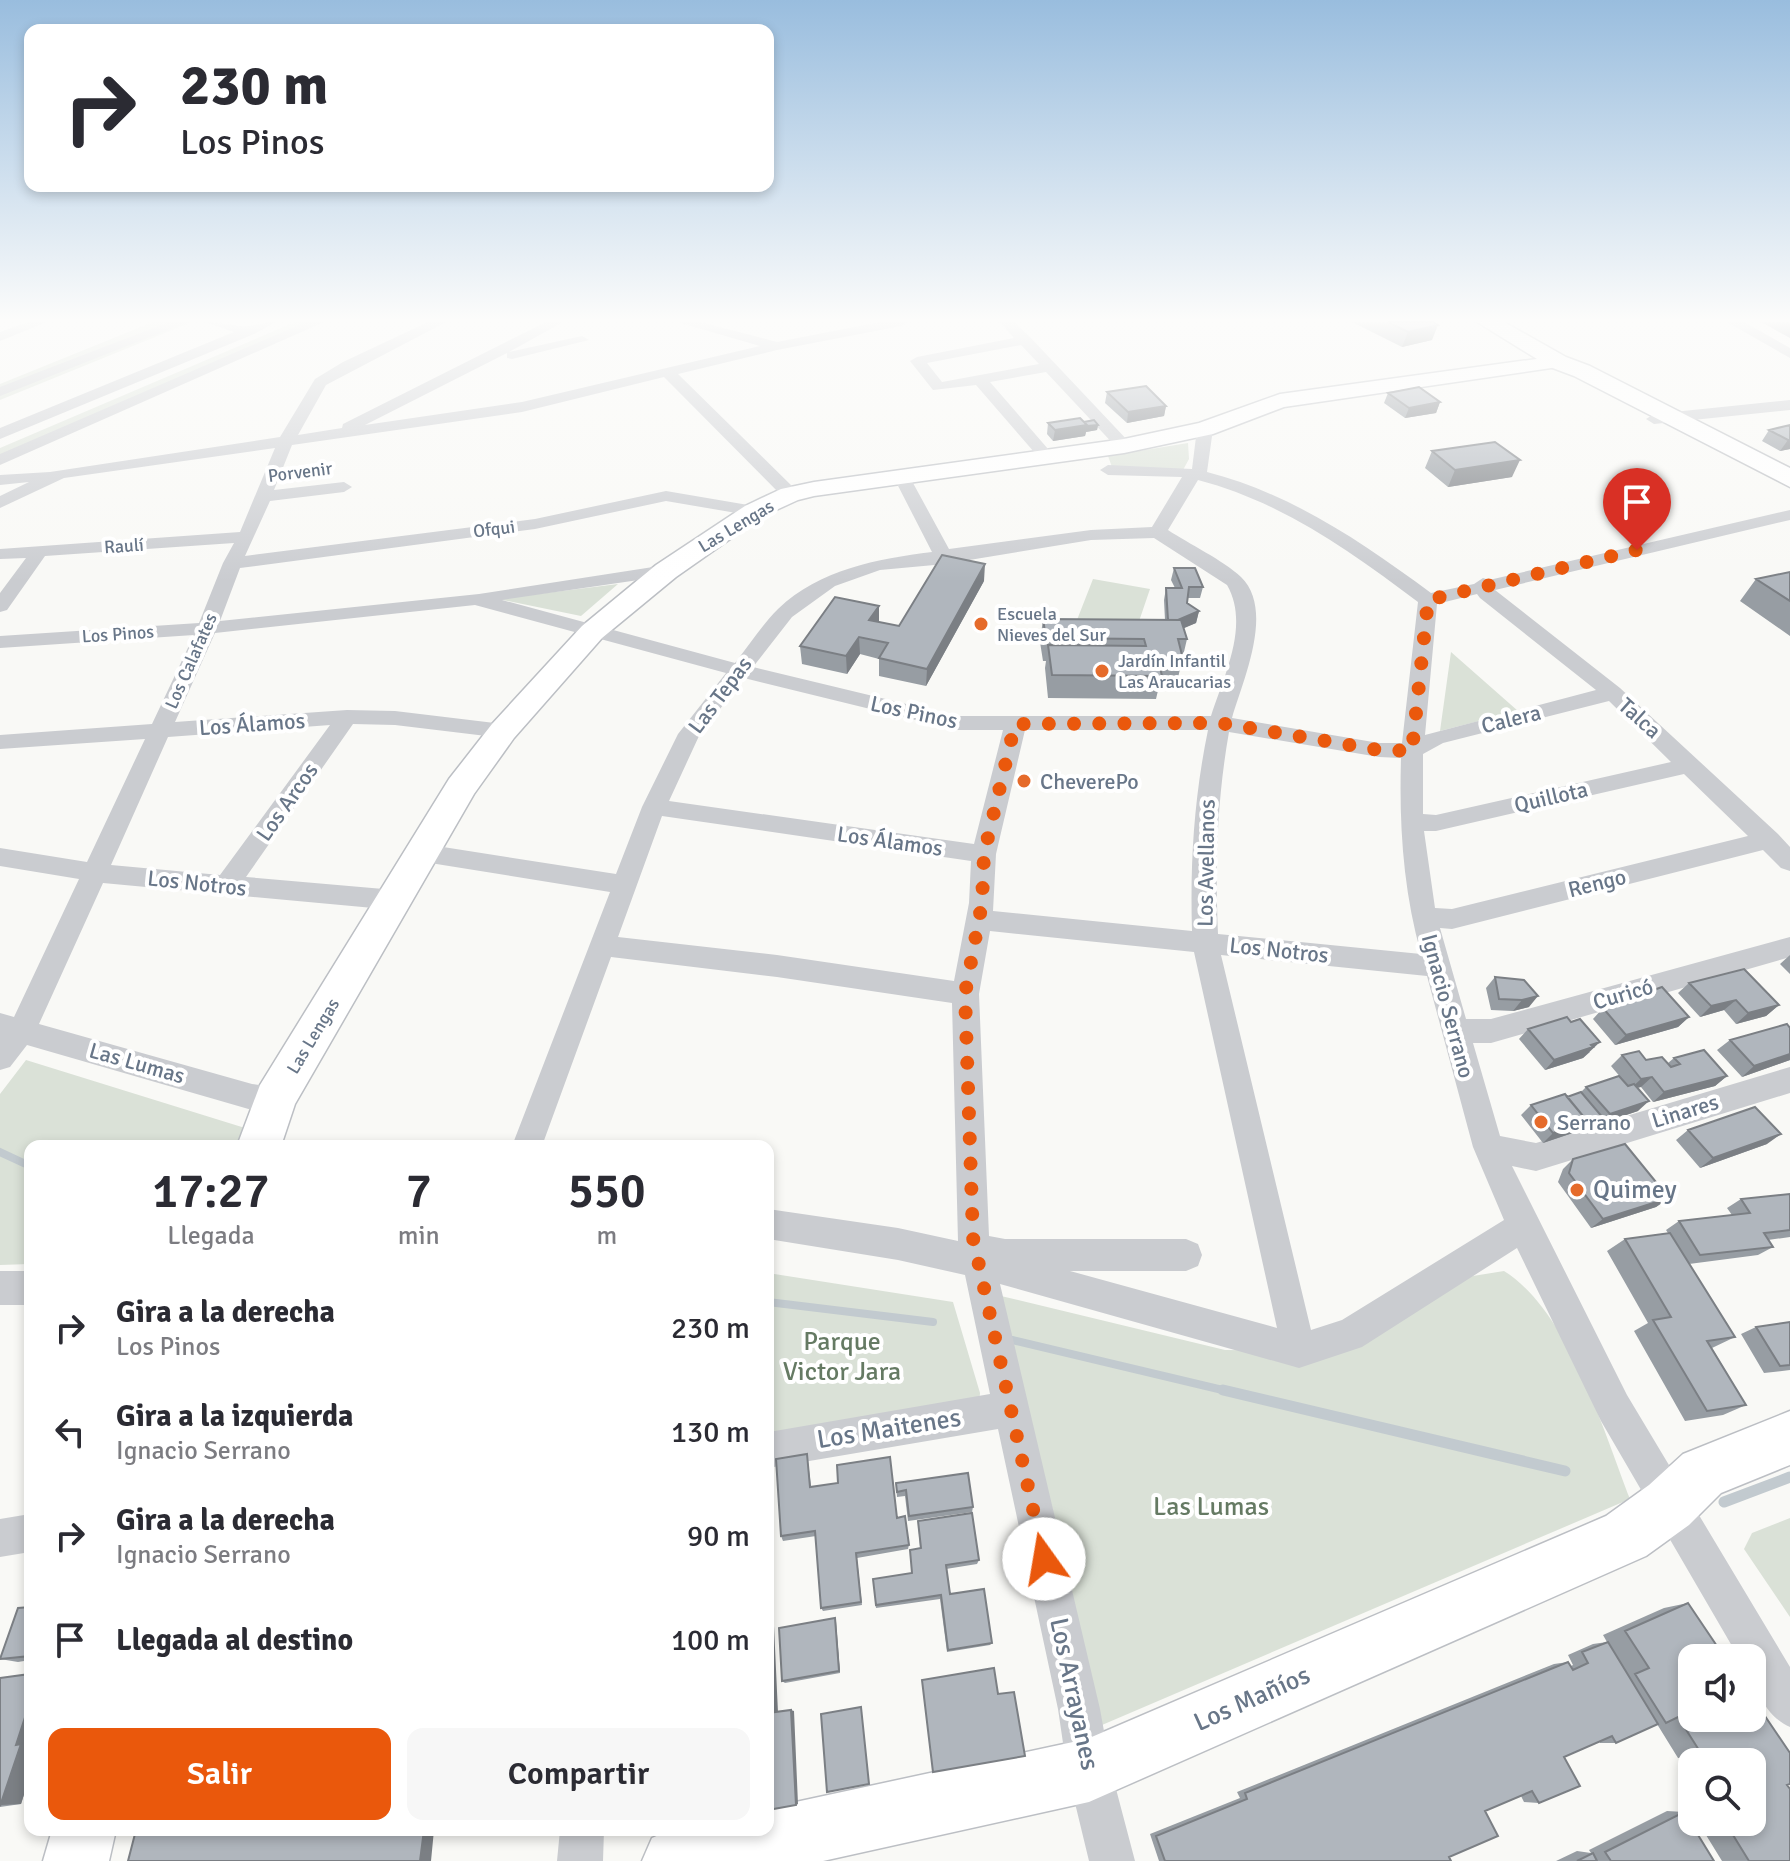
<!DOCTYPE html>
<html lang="es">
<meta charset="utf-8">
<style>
:root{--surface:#fff;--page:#f7f7f7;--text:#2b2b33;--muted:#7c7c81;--accent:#ea580c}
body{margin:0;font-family:Signika,sans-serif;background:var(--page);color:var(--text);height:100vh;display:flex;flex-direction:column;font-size:30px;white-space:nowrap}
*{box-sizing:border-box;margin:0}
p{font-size:26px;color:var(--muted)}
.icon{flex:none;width:44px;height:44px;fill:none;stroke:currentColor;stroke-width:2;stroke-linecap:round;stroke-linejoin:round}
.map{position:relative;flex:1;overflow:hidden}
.sheet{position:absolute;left:24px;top:1140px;width:750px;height:696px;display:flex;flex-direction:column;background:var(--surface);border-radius:16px;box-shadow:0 4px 12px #0003}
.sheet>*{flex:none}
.guide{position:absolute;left:24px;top:24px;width:750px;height:168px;border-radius:16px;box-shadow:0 4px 12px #0003;background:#fff;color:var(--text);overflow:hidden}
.buttons{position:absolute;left:1678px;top:1644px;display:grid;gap:16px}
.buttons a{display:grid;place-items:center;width:88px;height:88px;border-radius:16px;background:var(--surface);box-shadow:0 4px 12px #0003;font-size:40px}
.pin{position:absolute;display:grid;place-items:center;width:68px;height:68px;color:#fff;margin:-82px -34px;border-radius:50% 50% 50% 0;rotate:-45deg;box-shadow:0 0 8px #0007}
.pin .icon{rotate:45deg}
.me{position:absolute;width:88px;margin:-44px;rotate:347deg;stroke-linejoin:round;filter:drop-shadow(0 0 6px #0008)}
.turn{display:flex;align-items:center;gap:28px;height:168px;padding:0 24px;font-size:36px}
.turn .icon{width:104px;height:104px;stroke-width:2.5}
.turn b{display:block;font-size:56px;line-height:68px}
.eta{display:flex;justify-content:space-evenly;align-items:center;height:136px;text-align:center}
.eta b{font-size:48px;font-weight:600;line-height:56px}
.action{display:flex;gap:16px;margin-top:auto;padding:16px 24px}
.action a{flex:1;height:92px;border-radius:16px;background:var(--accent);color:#fff;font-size:32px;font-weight:600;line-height:92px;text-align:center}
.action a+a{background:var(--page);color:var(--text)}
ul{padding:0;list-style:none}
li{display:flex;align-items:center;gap:24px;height:104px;padding:0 24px}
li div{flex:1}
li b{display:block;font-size:30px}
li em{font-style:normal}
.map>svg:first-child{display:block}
.green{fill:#dae1d7}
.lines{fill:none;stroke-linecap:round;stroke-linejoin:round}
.stream-far1{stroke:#c2cacf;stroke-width:8}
.stream{stroke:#c2cacf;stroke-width:11}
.secondary-casing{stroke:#bcbfc4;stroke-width:3}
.primary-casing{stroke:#babdc2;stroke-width:3}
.street{fill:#caccd0;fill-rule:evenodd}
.secondary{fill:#fff;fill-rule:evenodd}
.primary{fill:#fff;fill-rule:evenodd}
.wall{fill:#979da3}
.shaded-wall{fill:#7b7f84}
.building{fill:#b0b6bd;stroke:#7b7f84;stroke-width:2}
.route{stroke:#ea580c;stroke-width:14;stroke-dasharray:0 25.2}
.poi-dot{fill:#e56b2b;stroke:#fff;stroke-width:3}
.labels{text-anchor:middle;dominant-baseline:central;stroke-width:8;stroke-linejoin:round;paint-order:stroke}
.far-street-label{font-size:18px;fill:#687688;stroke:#fff}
.far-poi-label{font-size:18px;fill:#687688;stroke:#fff;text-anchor:start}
.street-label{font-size:22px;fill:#687688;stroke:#fff}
.poi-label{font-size:22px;fill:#687688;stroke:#fff;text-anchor:start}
.near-poi-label{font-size:26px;fill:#687688;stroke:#fff;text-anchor:start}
.near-park-label{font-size:26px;fill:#657a63;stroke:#fff}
.near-street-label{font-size:26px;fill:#687688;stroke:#fff}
</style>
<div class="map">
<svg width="1790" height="1861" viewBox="0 0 1790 1861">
<rect width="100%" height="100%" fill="#f9f9f6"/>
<!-- green -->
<path class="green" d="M153 322H192L0 400V384Z
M295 322H321L0 461V448Z
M1188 443 1189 459 1183 470 1112 467 1108 456Z
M1093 579 1150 589 1134 636 1075 625Z
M618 584 581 616 498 599Z
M1451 652 1518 711 1440 731Z
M26 1060 245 1128 240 1146H30V1264L0 1265V1094Z
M1504 1271C1568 1311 1603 1429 1630 1499L1102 1725 1001 1296 1225 1350 1332 1351 1448 1280Z
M768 1273 953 1302 980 1393 979 1403 768 1444Z
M1790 1518V1617L1744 1549 1752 1533Z"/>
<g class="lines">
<!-- stream-far1 -->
<path class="stream-far1" d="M0 1152 30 1166
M768 1302 933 1322
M1012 1340 1231 1392"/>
<!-- stream -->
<path class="stream" d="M1223 1390 1565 1471
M1724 1502 1790 1477"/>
<!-- secondary casing -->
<g class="secondary-casing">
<path id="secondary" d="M1558 356 1569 362 1565 366 1284 407 1213 434 1124 453 814 496 798 500 763 516 676 577 602 638 514 738 474 794 295 1104 281 1146H237L260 1085 449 779 492 724 582 626 656 565 745 506 781 489 814 482 1124 439 1199 423 1280 394Z
M1790 1411V1465L1721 1493 1689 1525 1646 1556 1089 1802 823 1861H642L652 1838 670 1830H768V1808L1087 1739 1606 1516 1649 1485 1683 1454Z
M52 1830H116L109 1861H43Z"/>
</g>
<!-- primary casing -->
<g class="primary-casing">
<path id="primary" d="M1477 322H1504L1566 357 1590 366 1790 468V487L1574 376 1550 367Z"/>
</g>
<!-- street -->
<path class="street" d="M28 322H47L0 341V332Z
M169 322H188L0 396V387Z
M205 322C218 322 237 327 248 326 258 325 265 322 276 322L254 334 0 439V428L234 332Z
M306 322H324L0 465V454Z
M428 322H446L326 385 298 435 342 428 343 424 546 322H563L509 352 582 336 589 340 512 359 507 358V353L365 425 522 402 760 346 677 322H700L777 342 880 322H908L901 326 777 350 678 374 796 490 799 494 796 498H784L664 377 522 412 292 445 274 490 344 482 352 487 344 492 270 501 245 556 535 519 666 491 754 506 763 511 754 516 666 501 535 529 240 568 220 621 479 594 666 565 673 567 675 571 673 575 502 600 735 663C749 645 762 625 778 609 820 569 877 559 932 552L893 476 895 472H907L949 549 1091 530 1152 527 1182 477 1108 475 1100 470 1108 465 1192 469 1197 429 1205 424 1213 429 1207 472C1292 494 1362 542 1431 593L1474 584 1483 578 1489 580 1790 510V520L1495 590 1620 688 1778 834 1790 847V871L1781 868 1763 850 1452 929 1440 928 1466 1019H1491L1790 937V957L1491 1043H1473L1500 1136 1536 1143 1790 1067V1093L1536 1171 1512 1166 1627 1395 1790 1667V1727C1764 1716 1752 1685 1752 1658H1739L1601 1421 1517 1248 1362 1347 1299 1368 1000 1284 1100 1709 1111 1770 1135 1861H1089L1067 1770 1058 1709 998 1429 768 1468 769 1432 990 1394 965 1275 898 1260 768 1239V1209L898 1228 958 1241 952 1003 777 977 611 957 542 1146H512L610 892 424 862 415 859 412 853 415 847 424 844 616 874 642 807 678 734 726 673 475 605 215 633 175 722 347 710 395 711 503 724 511 726 514 731 511 736 503 738 395 725 353 724 246 877 395 890 404 893 408 900 404 907 395 910 103 883 39 1024 252 1084 285 1089 290 1098 285 1107 275 1111 252 1110 27 1045 10 1067 0 1070V1013L14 1017 79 879 0 866V848L87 862 145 739 0 749V735L152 724 194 635 0 648V636L199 623 223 563 234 543 45 556 7 610 0 612V593L26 558 0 559V549L240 532 275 448 64 478 0 508V496L29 482 0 485V475L50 472 280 437 315 379 343 362ZM1198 480C1282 502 1350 551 1418 602L1402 743H1379L1232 718C1243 680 1275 610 1241 577 1223 560 1189 544 1168 530ZM1154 538 1227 585C1250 625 1224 675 1211 716H956L753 667 792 617 835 586 880 570 945 564 1091 540ZM1477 594 1480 598 1596 690 1425 735 1437 604ZM744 678 956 730H1003L974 844 669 801 699 736ZM1609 701 1671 762 1436 815 1423 814V754L1443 743ZM330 725 220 875 111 865 168 737ZM1025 730H1208C1194 798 1190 862 1192 931L993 911 996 854ZM1229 732 1379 757 1401 758C1399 825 1403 889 1421 954L1218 934C1215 865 1217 800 1229 732ZM1684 774 1748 836 1452 909 1435 908 1424 831H1436ZM662 816 971 861 969 903 954 981 777 955 618 937ZM990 931 1194 952 1277 1328 1070 1271H1186L1198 1266 1202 1255 1198 1244 1186 1239H1005L989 1236 979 994ZM1221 955 1427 976 1473 1147 1504 1220 1342 1320 1311 1330Z
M1000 322H1014L1030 337 1130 443V449H1118L1046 372 990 382 1055 457 1053 460H1041L976 385 933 390 910 361 917 357 1014 338ZM1021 345 1039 364 942 382 927 363Z
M1727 322H1744L1790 348V358Z
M1790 400V410L1654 424 1646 419 1654 414Z
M0 1271H30V1305H0Z
M30 1514V1552L0 1557V1519Z
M560 1830H604L603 1861H557Z"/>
<!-- secondary -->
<use href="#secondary" class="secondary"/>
<!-- primary -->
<use href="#primary" class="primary"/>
</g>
<!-- wall -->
<path class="wall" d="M1352 322H1433L1432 340 1402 347Z
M1761 322H1790V338Z
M1107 392 1166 406 1164 416 1127 423 1105 403Z
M1388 393 1440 402 1436 413 1405 418 1384 403Z
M1084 422 1098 425 1097 430 1086 432 1085 436 1053 441 1047 434 1048 423Z
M1790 425V449L1780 451 1762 441 1769 430Z
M1432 451 1512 477 1448 487 1425 468Z
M1174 568 1203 587 1200 598H1188L1187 603 1199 611 1196 623 1183 628 1187 639 1177 682H1160L1156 699 1048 698 1045 668 1046 661H1043L1040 642 1043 619 1165 620 1164 600 1166 588H1175L1171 580Z
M1790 572V636L1740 601 1756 579Z
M984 581 926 686 879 676V659L860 654 847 674 802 664 800 646 879 606V622L899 626Z
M1790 955V974L1780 964Z
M1495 977 1524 980 1529 1007 1513 1011 1491 1010 1486 988Z
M1689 983 1779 1005 1766 1016 1736 1024 1724 1010 1700 1017 1678 993Z
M1651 991 1689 1017 1678 1027 1615 1045 1593 1019 1603 1008 1645 997Z
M1528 1029 1590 1052 1583 1058 1545 1070 1519 1039Z
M1730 1040 1790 1060 1742 1077 1717 1050Z
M1622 1055 1668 1063 1674 1058 1727 1076 1715 1086 1653 1102 1641 1087 1637 1088 1638 1111 1543 1143 1521 1115 1531 1105 1567 1097 1581 1092 1586 1087 1627 1085 1611 1066Z
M1688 1130 1767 1144 1700 1168 1676 1140Z
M1573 1159 1669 1198 1656 1207 1591 1228 1558 1182 1563 1169Z
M1790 1194V1237L1768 1240 1773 1247 1758 1255 1689 1264 1735 1337 1712 1348 1746 1405 1723 1415 1685 1421 1634 1331 1648 1323 1607 1251 1625 1239 1668 1233 1666 1230 1679 1221 1732 1215 1727 1208 1741 1199Z
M1790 1322V1370L1764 1373 1741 1334 1756 1327Z
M807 1454 811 1486 897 1518 909 1545 908 1549 857 1558 862 1605 823 1611 821 1608 816 1536 783 1541 781 1536Z
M896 1483 973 1507 972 1512 908 1521 905 1496 897 1497Z
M918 1521 979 1560 977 1564 946 1569 950 1594 992 1643 990 1645 947 1652 940 1599 876 1608 873 1579 912 1573 910 1550 920 1548Z
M1688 1603 1787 1785 1790 1861H1722L1698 1822H1752V1762H1698L1695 1758H1678L1657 1724 1616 1743H1600L1599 1741 1564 1757 1539 1803 1524 1802 1521 1796 1485 1811 1449 1857 1451 1861H1159L1150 1834 1240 1798 1237 1792 1554 1664 1568 1662 1571 1666 1573 1665 1568 1655 1593 1644 1607 1642 1603 1635 1664 1608Z
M30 1607V1660L18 1662 0 1659Z
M835 1618 840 1673 785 1683 782 1681Z
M30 1674V1776L21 1804 0 1807V1678Z
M1692 1797V1812L1685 1800Z
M1667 1811 1684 1812 1714 1861H1556L1577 1851 1591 1853 1589 1850Z"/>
<!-- shaded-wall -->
<path class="shaded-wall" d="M1438 325 1432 340 1402 347 1408 332Z
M1440 402 1436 413 1405 418 1409 408Z
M1166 406 1164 416 1127 423 1128 412Z
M1087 425H1098L1097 430 1086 432 1085 436 1053 441 1055 430Z
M1788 440H1790V449L1780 451Z
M1520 460 1512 477 1448 487 1455 470Z
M985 564 984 581 926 686 927 669Z
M879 606V623L869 620Z
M1199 611 1196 623 1166 636 1168 625Z
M859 637 860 654 847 674 846 656Z
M1538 996 1529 1007 1513 1011 1522 1000Z
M1736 1000 1724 1010 1700 1017 1711 1006Z
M1779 1005 1766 1016 1736 1024 1748 1013Z
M1689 1017 1678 1027 1615 1045 1626 1035Z
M1600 1042 1583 1058 1545 1070 1554 1060Z
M1790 1054V1060L1742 1077 1754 1066Z
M1727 1076 1715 1086 1653 1102 1664 1092Z
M1652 1077 1641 1087 1630 1089 1641 1079Z
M1649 1101 1638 1111 1543 1143 1553 1133 1588 1122 1604 1119 1610 1114Z
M1781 1134 1767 1144 1700 1168 1713 1158Z
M1669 1198 1656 1207 1591 1228 1603 1219Z
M835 1618 836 1621 840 1673 839 1671Z
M771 1624 774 1626 778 1713 775 1712Z
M30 1702V1776L21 1804 1 1805 16 1745Z
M791 1710 794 1711 798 1804 796 1805Z
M424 1830H434L431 1861H420Z"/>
<!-- building -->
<path class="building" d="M1388 322H1433L1438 325 1408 332Z
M1146 386 1166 406 1128 412 1107 392Z
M1419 387 1440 402 1409 408 1388 393Z
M1080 418 1087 425 1055 430 1048 423Z
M1094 420 1098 425 1087 426 1084 422Z
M1790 425V440H1788L1769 430Z
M1495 442 1520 460 1455 470 1432 451Z
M942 555 985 564 927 669 879 658 888 643 859 637 846 656 800 646 835 597 879 606 869 620 899 626Z
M1174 568H1195L1203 587H1189L1187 603 1199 611 1178 620H1168L1166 588H1182Z
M1790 572V601L1756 579Z
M1043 619 1181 620 1187 639H1178L1183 659H1158L1162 676 1052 675 1048 645 1146 646 1144 639 1046 638Z
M1744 969 1779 1005 1748 1013 1736 1000 1711 1006 1689 983Z
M1495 977 1524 980 1538 996 1522 1000 1499 999Z
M1662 987 1689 1017 1626 1035 1603 1008 1654 994 1651 991Z
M1567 1017 1571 1022 1580 1019 1600 1042 1591 1045 1593 1047 1554 1060 1528 1029Z
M1787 1024 1790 1028V1054L1754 1066 1730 1040Z
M1704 1050 1727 1076 1664 1092 1652 1077 1641 1079 1622 1055 1639 1051 1646 1060 1662 1057 1671 1067 1680 1064 1674 1058Z
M1619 1076 1628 1086 1634 1084 1649 1101 1610 1114 1586 1087Z
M1581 1092 1604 1119 1582 1127 1588 1122 1567 1097Z
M1565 1094 1588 1122 1553 1133 1531 1105Z
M1755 1107 1781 1134 1713 1158 1688 1130Z
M1625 1144 1669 1198 1603 1219 1569 1173 1573 1159Z
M1790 1194V1230L1764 1233 1773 1247 1700 1255 1679 1221 1750 1213 1741 1199Z
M1670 1233 1735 1337 1707 1341 1746 1405 1707 1411 1653 1320 1671 1317 1625 1239Z
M1790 1322V1365L1780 1366 1756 1327Z
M807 1454 810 1487 838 1483 837 1465 890 1457 897 1518 905 1516 909 1545 856 1553 861 1602 821 1608 815 1531 781 1536 776 1459Z
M968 1473 973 1507 909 1516 906 1490 897 1492 896 1483Z
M972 1513 979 1560 946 1565 950 1594 984 1589 992 1643 948 1650 941 1595 876 1605 873 1579 912 1573 910 1550 921 1548 918 1521Z
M1688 1603 1725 1658H1692V1718H1752V1697L1790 1753V1784L1787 1785 1790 1789V1861H1749L1725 1822H1752V1762H1725L1718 1751 1704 1758 1678 1717 1666 1723 1635 1674 1649 1668 1625 1631Z
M30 1607V1656L0 1659 18 1608Z
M835 1618 839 1671 782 1681 779 1628Z
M768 1624H771L775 1712 791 1710 796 1805 768 1810Z
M1608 1642 1658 1724 1616 1743 1612 1736 1564 1757 1580 1786 1539 1803 1532 1791 1485 1811 1498 1836 1449 1857 1451 1861H1165L1156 1836 1247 1799 1245 1793 1568 1662 1573 1670 1588 1663 1582 1652Z
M994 1668 998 1694 1014 1692 1025 1756 933 1772 922 1680Z
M30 1674V1702L16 1745 21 1744 0 1806V1678Z
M861 1707 869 1784 827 1792 821 1714Z
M1684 1812 1714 1861H1611L1605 1852Z
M136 1830H424L420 1861H128Z
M1593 1853 1597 1861H1577Z"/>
<!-- sky -->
<linearGradient id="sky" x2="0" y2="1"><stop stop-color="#99bdde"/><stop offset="0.55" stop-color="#fcfcfb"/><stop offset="1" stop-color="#fcfcfb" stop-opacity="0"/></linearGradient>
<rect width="1790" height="582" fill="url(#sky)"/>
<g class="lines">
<!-- route -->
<path class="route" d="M1044 1559 973 1238 965 994 982 903 984 854 1015 724 1220 723 1379 750 1412 751 1428 600 1637 550"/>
</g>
<!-- markers -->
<g class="poi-dot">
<circle cx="981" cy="624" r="8"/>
<circle cx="1102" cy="671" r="8"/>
<circle cx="1024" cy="781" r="8"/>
<circle cx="1541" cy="1122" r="8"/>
<circle cx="1577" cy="1190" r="8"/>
</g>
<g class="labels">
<!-- far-street labels -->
<g class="far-street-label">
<text transform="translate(300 472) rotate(-7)">Porvenir</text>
<text transform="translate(736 526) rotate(-31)">Las Lengas</text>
<text transform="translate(494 529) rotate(-7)">Ofqui</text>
<text transform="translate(124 546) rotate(-4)">Raulí</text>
<text transform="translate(118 634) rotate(-4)">Los Pinos</text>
<text transform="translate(191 661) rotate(-66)">Los Calafates</text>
<text transform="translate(313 1036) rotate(-59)">Las Lengas</text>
</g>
<!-- far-poi labels -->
<g class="far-poi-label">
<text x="997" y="614">Escuela<tspan x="997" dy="21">Nieves del Sur</tspan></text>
<text x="1118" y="661">Jardín Infantil<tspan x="1118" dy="21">Las Araucarias</tspan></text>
</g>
<!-- street labels -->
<g class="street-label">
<text transform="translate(720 695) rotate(-53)">Las Tepas</text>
<text transform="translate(914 712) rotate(12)">Los Pinos</text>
<text transform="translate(1640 718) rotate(42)">Talca</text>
<text transform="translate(1511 719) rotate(-14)">Calera</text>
<text transform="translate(252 724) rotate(-4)">Los Álamos</text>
<text transform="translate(1551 797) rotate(-13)">Quillota</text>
<text transform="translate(287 802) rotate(-55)">Los Arcos</text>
<text transform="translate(890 841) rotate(8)">Los Álamos</text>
<text transform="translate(1206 863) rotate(-89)">Los Avellanos</text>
<text transform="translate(197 883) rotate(6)">Los Notros</text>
<text transform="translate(1597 883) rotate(-14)">Rengo</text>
<text transform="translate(1279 950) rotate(6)">Los Notros</text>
<text transform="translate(1623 994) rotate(-16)">Curicó</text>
<text transform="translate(1448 1006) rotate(75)">Ignacio Serrano</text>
<text transform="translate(137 1063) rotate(16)">Las Lumas</text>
<text transform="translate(1685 1111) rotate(-17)">Linares</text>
</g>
<!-- poi labels -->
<g class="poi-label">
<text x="1040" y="781">CheverePo</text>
<text x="1557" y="1122">Serrano</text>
</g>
<!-- near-poi labels -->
<g class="near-poi-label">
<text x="1593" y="1190">Quimey</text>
</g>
<!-- near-park labels -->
<g class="near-park-label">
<text x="842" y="1342">Parque<tspan x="842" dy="30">Victor Jara</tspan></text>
<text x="1211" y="1507">Las Lumas</text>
</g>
<!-- near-street labels -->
<g class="near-street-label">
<text transform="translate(889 1429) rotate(-9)">Los Maitenes</text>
<text transform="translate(1074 1694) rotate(78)">Los Arrayanes</text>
<text transform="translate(1252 1699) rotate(-24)">Los Mañíos</text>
</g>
</g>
</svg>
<div class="buttons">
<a><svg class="icon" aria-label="sound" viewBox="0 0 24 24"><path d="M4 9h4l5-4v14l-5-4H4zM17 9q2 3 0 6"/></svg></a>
<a><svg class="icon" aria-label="search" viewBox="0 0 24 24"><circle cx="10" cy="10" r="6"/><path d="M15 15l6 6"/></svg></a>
</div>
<div class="pin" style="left:1637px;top:550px;background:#d93025"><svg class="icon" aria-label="arrive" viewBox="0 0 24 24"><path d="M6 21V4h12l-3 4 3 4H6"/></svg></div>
<svg class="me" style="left:1044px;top:1559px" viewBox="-20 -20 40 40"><circle r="19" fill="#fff"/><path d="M0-13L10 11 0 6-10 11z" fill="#ea580c"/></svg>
<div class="guide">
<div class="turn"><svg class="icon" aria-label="right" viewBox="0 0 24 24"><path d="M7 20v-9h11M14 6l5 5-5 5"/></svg><div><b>230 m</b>Los Pinos</div></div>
</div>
<section class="sheet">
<div class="eta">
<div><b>17:27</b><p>Llegada</p></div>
<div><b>7</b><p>min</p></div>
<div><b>550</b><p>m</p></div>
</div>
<ul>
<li><svg class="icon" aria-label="right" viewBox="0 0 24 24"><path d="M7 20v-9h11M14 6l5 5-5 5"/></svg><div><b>Gira a la derecha</b><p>Los Pinos</p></div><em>230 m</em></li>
<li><svg class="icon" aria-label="left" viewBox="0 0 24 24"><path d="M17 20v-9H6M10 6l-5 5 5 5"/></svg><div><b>Gira a la izquierda</b><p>Ignacio Serrano</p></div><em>130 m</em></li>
<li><svg class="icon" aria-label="right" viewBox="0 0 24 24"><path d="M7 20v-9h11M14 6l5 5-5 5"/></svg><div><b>Gira a la derecha</b><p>Ignacio Serrano</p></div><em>90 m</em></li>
<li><svg class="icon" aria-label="arrive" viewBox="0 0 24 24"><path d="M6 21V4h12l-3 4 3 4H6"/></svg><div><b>Llegada al destino</b></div><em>100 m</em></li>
</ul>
<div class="action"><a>Salir</a><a>Compartir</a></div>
</section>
</div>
